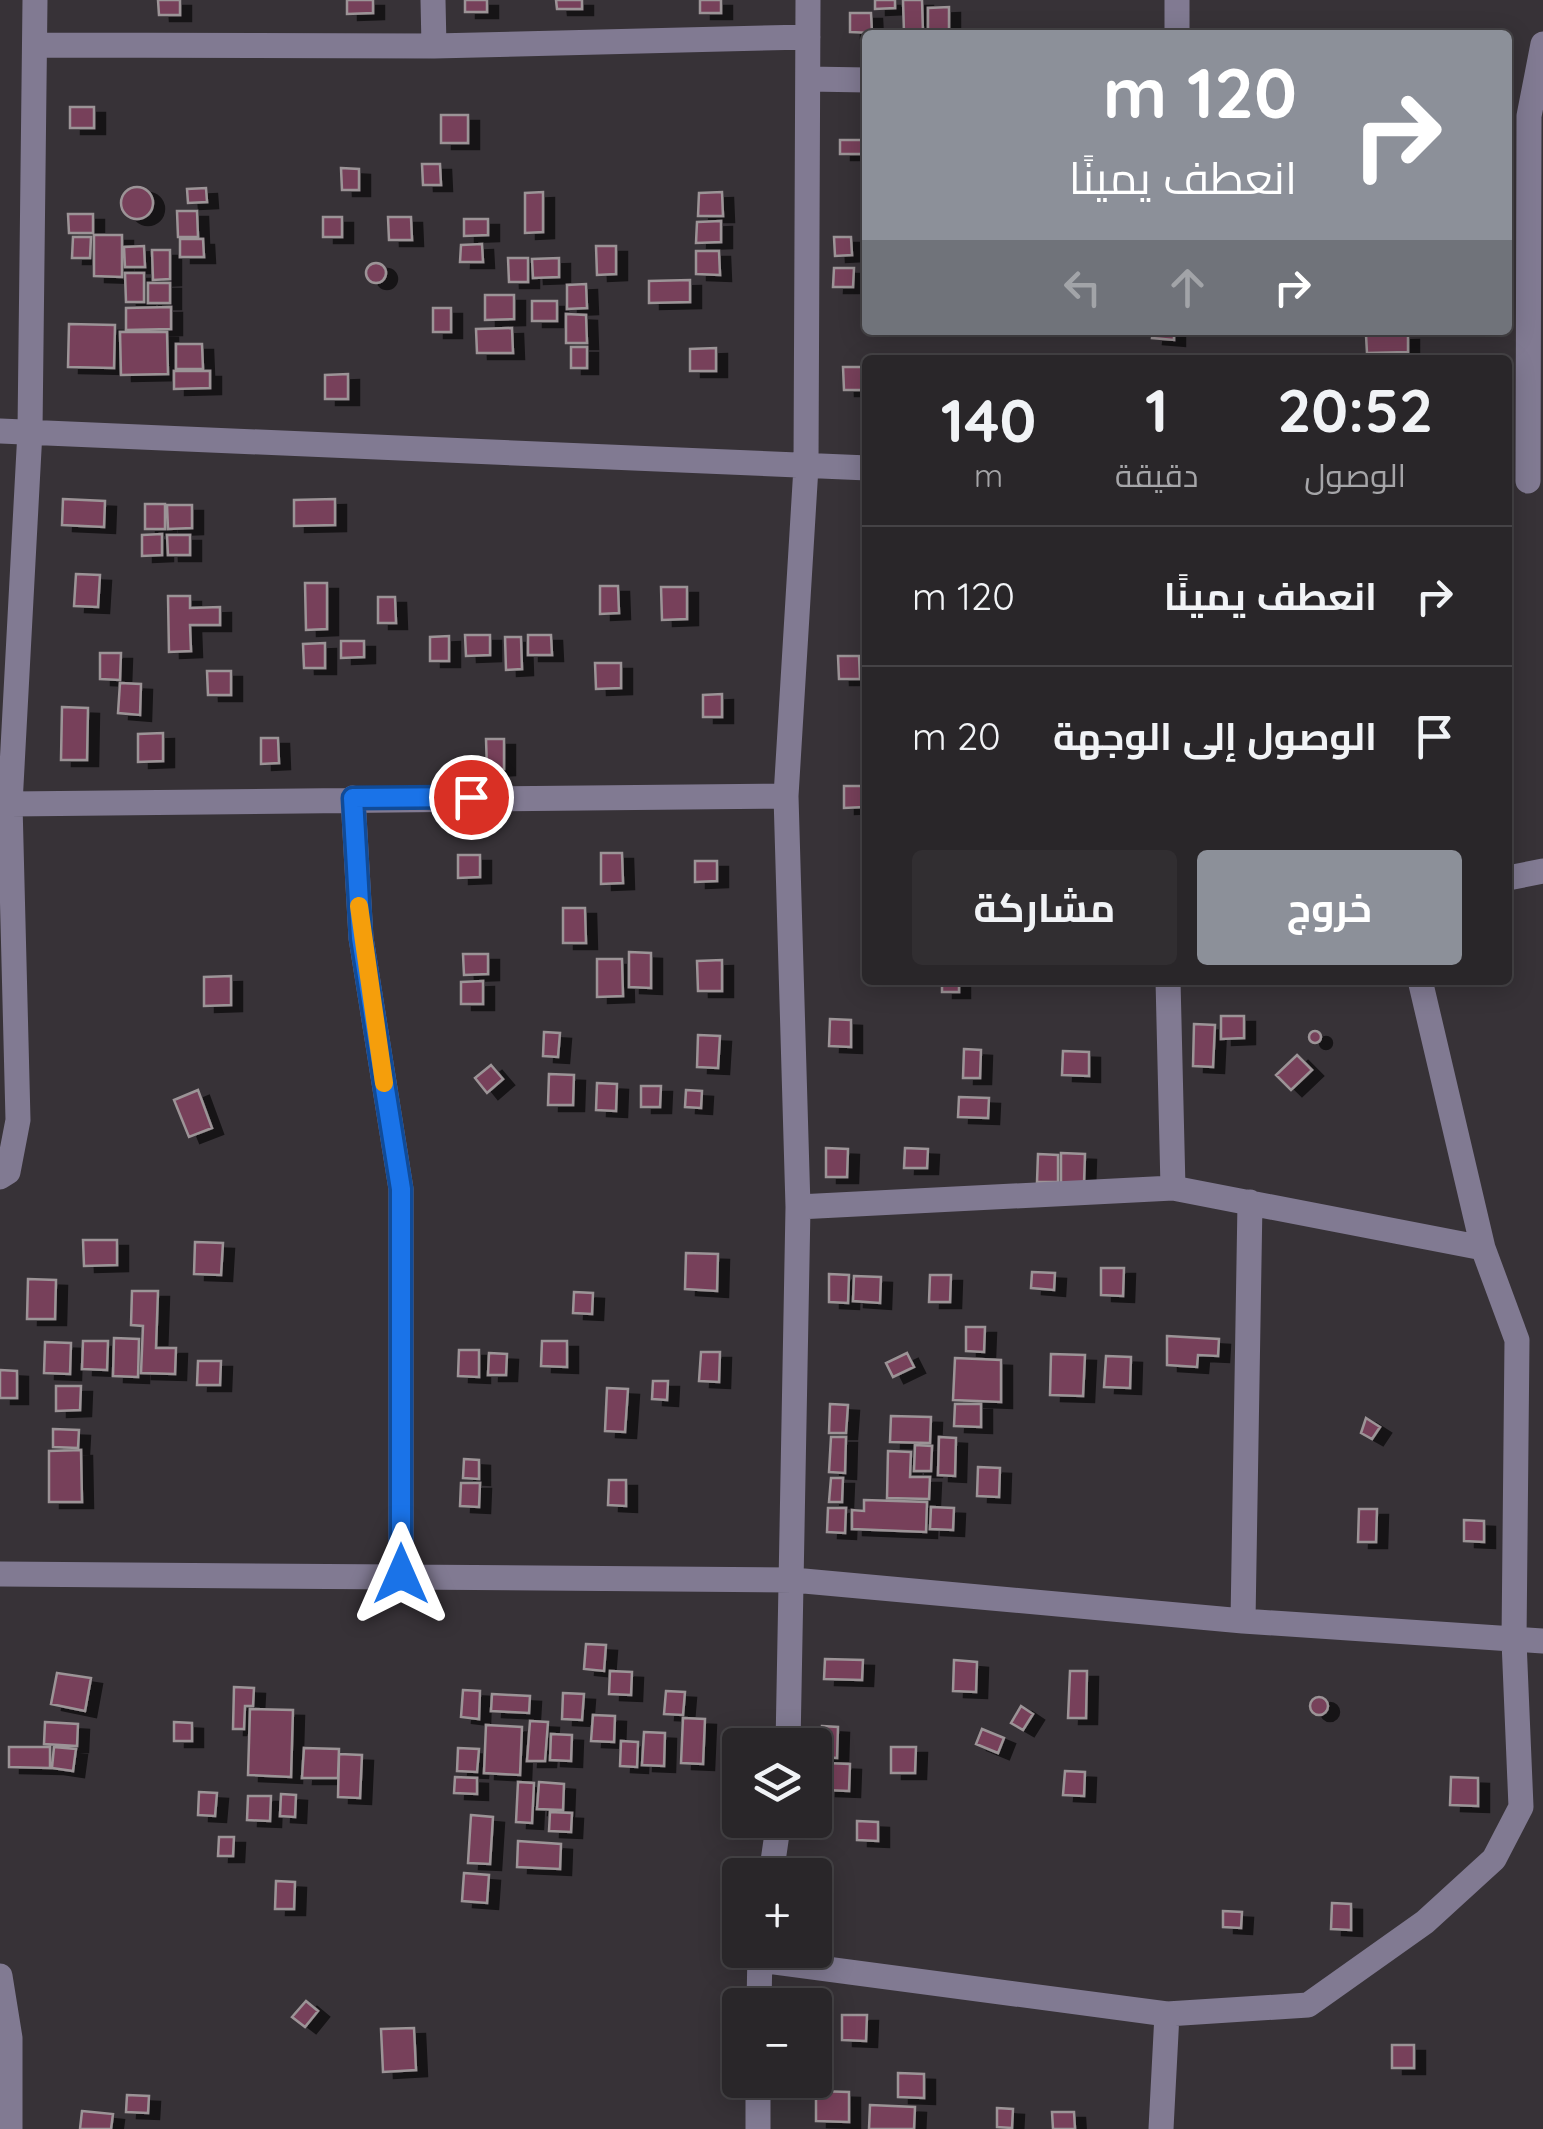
<!DOCTYPE html>
<html lang="ar">
<meta charset="utf-8">
<style>
:root{--surface:#292629;--page:#312e31;--text:#f1f3f6;--muted:#a5a5a8;--line:#454346;--accent:#8c9099}
body{margin:0;font-family:Quicksand,Cairo,sans-serif;background:var(--page);color:var(--text);direction:rtl;height:100vh;display:flex;flex-direction:column;font-size:38px;white-space:nowrap}
*{box-sizing:border-box;margin:0}
p{font-size:32px;color:var(--muted)}
.icon{flex:none;width:55px;height:55px;fill:none;stroke:currentColor;stroke-width:2;stroke-linecap:round;stroke-linejoin:round}
.map{position:relative;flex:1;overflow:hidden;direction:ltr}
.details{position:absolute;left:862px;top:355px;width:650px;height:630px;display:flex;flex-direction:column;background:var(--surface);border-radius:10px;box-shadow:0 5px 25px #0003,0 0 0 2px var(--line);direction:rtl}
.details>*{flex:none}
.guide{position:absolute;left:862px;top:30px;width:650px;height:305px;border-radius:10px;box-shadow:0 5px 25px #0003,0 0 0 2px var(--line);direction:rtl;background:#8c9099;color:#fff;overflow:hidden}
.fabs{position:absolute;left:722px;top:1728px;display:grid;gap:20px}
.fabs a{display:grid;place-items:center;width:110px;height:110px;border-radius:10px;background:var(--surface);box-shadow:0 5px 25px #0003,0 0 0 2px var(--line);font-size:50px}
.pin{position:absolute;display:grid;place-items:center;width:85px;height:85px;color:#fff;margin:-42px;border:5px solid #fff;border-radius:50%;box-shadow:0 2px 10px #0007}
.me{position:absolute;width:110px;margin:-55px;rotate:0deg;stroke-linejoin:round;filter:drop-shadow(0 0 8px #0008)}
.turn{display:flex;align-items:center;gap:35px;height:210px;padding:0 50px;font-size:45px}
.turn .icon{width:130px;height:130px;stroke-width:2.5}
.turn b{display:block;font-size:70px;line-height:85px}
.lanes{display:flex;align-items:center;height:95px;padding:0 50px;background:#0003;justify-content:center;gap:50px;direction:ltr}
.lanes .off{opacity:.35}
.eta{display:flex;justify-content:space-evenly;align-items:center;height:170px;text-align:center}
.eta b{font-size:60px;font-weight:700;line-height:70px}
.cta{display:flex;gap:20px;margin-top:auto;padding:20px 50px}
.cta a{flex:1;height:115px;border-radius:10px;background:var(--accent);color:#fff;font-size:40px;font-weight:700;line-height:115px;text-align:center}
.cta a+a{background:var(--page);color:var(--text)}
ul{padding:0;list-style:none}
li{display:flex;align-items:center;gap:30px;height:140px;padding:0 50px;border-top:2px solid var(--line)}
li div{flex:1}
li b{display:block;font-size:38px}
li em{font-style:normal}
.map>svg:first-child{display:block}
.building{fill:#77415a;stroke:#9c9497;stroke-width:2.5;filter:url(#shadow)}
.lines{fill:none;stroke-linecap:round;stroke-linejoin:round}
.minor{stroke:#817a92;stroke-width:25}
.route-casing{stroke:#114b97;stroke-width:25}
.route{stroke:#1a73e8;stroke-width:18}
.slow{stroke:#f59e0b;stroke-width:18}
</style>
<div class="map">
<svg width="1543" height="2129" viewBox="0 0 1543 2129">
<defs>
<filter id="shadow"><feDropShadow dx="11" dy="6" stdDeviation="0" flood-color="#0009"/></filter>
</defs>
<rect width="100%" height="100%" fill="#373237"/>
<!-- building -->
<path class="building" d="M158 0H180V15H159Z
M347 0H373V13L347 14Z
M465 0H487V12H465Z
M556 0H582V9H557Z
M700 0H721V13H700Z
M875 0H895V8L875 9Z
M903 0H922L923 33H904Z
M949 7V31H928V8Z
M850 13H871L872 33 850 32Z
M70 107H94V128H70Z
M441 115H468V143H441Z
M840 140H868V154H840Z
M422 164H440L441 185H423Z
M341 168 359 169V190H342Z
M121 203a16 16 0 1 1 32 0a16 16 0 1 1-32 0Z
M206 188 207 202 188 203 187 189Z
M543 192V232L525 233V193Z
M722 192 723 216H698L699 193Z
M177 211H197L198 237H178Z
M68 214H93V233H69Z
M323 217H342V237H323Z
M388 217H411L412 240H389Z
M464 219H488V235L464 236Z
M721 221V242L696 243 697 222Z
M94 235H122V277L94 276Z
M73 237H91L90 258H72Z
M834 237H851L852 255 835 256Z
M180 239H203L204 257H180Z
M482 244 483 262H460L461 245Z
M144 246 145 267H125L124 247Z
M596 246H616V274L597 275Z
M152 250H170V279L153 280Z
M696 251H719L720 275 696 274Z
M508 258H528V282H509Z
M559 258V277L533 278 532 259Z
M366 273a10 10 0 1 1 20 0a10 10 0 1 1-20 0Z
M834 268H854L853 287H833Z
M125 273H144V302H126Z
M690 280V302L649 303V281Z
M148 283H170V303H148Z
M586 284 587 308 567 309V285Z
M485 295H514V319L485 320Z
M532 301H557V321H532Z
M171 307V329L126 330V308Z
M433 308H451V332H433Z
M566 314 586 315 587 343H566Z
M69 324 115 325 114 368 68 367Z
M512 328 513 353H477L476 329Z
M1153 330H1174V340L1152 338Z
M120 332H167L168 374 121 375Z
M1408 334V352L1367 353 1366 335Z
M176 344H202L203 369H176Z
M571 347H587V368H571Z
M716 348V371H690V349Z
M843 367H868V390H844Z
M174 371H210V388L174 389Z
M348 374V399H325V375Z
M63 499 105 501 104 527 62 525Z
M335 499V525L294 526V500Z
M145 504H165V529H145Z
M167 505H192V528L168 529Z
M162 534V555L142 556V535Z
M167 535H190V555H168Z
M76 574 100 575 98 607 74 606Z
M305 583H327V629L306 630Z
M600 586H618L619 613 600 614Z
M661 587H687V619L662 620Z
M168 596H190V608L220 607V625H190L191 651 169 652Z
M378 597H395L396 623H378Z
M465 635H490V655L466 656Z
M528 635H551L552 655H528Z
M449 636V661H430V637Z
M505 637H521L522 669 506 670Z
M341 641H364V657L341 658Z
M325 643V668H304L303 644Z
M100 653H121L120 680 100 679Z
M838 656H859L860 679H839Z
M595 663H621V688L596 689Z
M207 671H231V695H208Z
M120 683 141 684 140 715 118 713Z
M722 694V717H703V695Z
M62 707 88 708 87 760H61Z
M163 733V761L138 762V734Z
M261 738H278L279 763 261 764Z
M486 739H504V769L487 770Z
M844 786H863L864 807 844 808Z
M601 853H622L623 883 601 884Z
M458 855H480V877L458 878Z
M695 861H717V881L695 882Z
M563 908H585L586 943H563Z
M629 952 651 953V988L629 987Z
M463 954H488V974L464 975Z
M597 959H622L623 996 597 997Z
M722 960V991H698L697 961Z
M231 976V1005L204 1006V977Z
M942 980H959V992H942Z
M483 981V1004H461V982Z
M1221 1016H1244V1038L1221 1039Z
M830 1019 851 1020V1047L829 1046Z
M1194 1024 1215 1025 1213 1067 1193 1066Z
M1309 1037a6 6 0 1 1 12 0a6 6 0 1 1-12 0Z
M544 1032 560 1033 558 1057 543 1056Z
M698 1035 720 1036 718 1068 697 1067Z
M964 1049 981 1050 980 1078H963Z
M1063 1051 1089 1052V1076L1062 1075Z
M1297 1055 1312 1070 1291 1090 1276 1075Z
M491 1065 503 1079 487 1093 475 1078Z
M549 1074 574 1075 573 1105H548Z
M597 1083 617 1084 616 1111 596 1110Z
M641 1086H661L660 1107H641Z
M198 1090 212 1128 189 1137 174 1100Z
M686 1090 702 1091 701 1108 685 1107Z
M959 1097 989 1098 988 1118 958 1117Z
M826 1148 848 1149 847 1177H826Z
M905 1148 928 1149 927 1168H904Z
M1061 1153 1085 1154 1084 1183H1061Z
M1038 1154 1058 1155V1182H1037Z
M83 1240H117V1265L84 1266Z
M195 1242 223 1243 221 1275 194 1274Z
M686 1253 718 1254 717 1291 685 1289Z
M1101 1268H1124L1123 1296 1101 1295Z
M1032 1272 1055 1273 1054 1290 1031 1288Z
M829 1274 849 1275 848 1303 829 1302Z
M930 1275H951L950 1302H929Z
M854 1276 881 1277 880 1303 853 1301Z
M28 1279 56 1280 55 1319H27Z
M132 1291H158L156 1348H176L175 1374 141 1373 143 1326 131 1325Z
M574 1292 593 1293 592 1314 573 1313Z
M966 1327H985L984 1352 966 1351Z
M1167 1336 1219 1339 1218 1356 1198 1355 1197 1367 1167 1365Z
M114 1338 139 1339 138 1377 113 1376Z
M83 1341H108L107 1370 82 1369Z
M542 1341H567V1367L541 1366Z
M45 1342 71 1343 70 1374 44 1373Z
M459 1350H479V1377L458 1376Z
M701 1352H720L719 1382 699 1381Z
M489 1353 507 1354 506 1375H488Z
M907 1353 914 1367 893 1377 886 1363Z
M1051 1354 1085 1355 1083 1396 1050 1395Z
M1106 1356 1131 1357 1130 1388 1104 1387Z
M955 1358 1001 1360V1402L953 1400Z
M198 1361H221L220 1385H197Z
M0 1370 17 1371V1398H0Z
M653 1381H668L667 1400 652 1399Z
M56 1386H81L80 1410 56 1411Z
M607 1388 628 1389 625 1432 605 1431Z
M830 1404 848 1405 846 1433H829Z
M955 1404H981V1427L954 1426Z
M891 1416 931 1417 930 1443 890 1442Z
M1366 1418 1380 1427 1372 1439 1361 1433Z
M53 1429 79 1430 78 1448 53 1447Z
M831 1437H846L845 1473 829 1472Z
M939 1437 956 1438 955 1476 938 1475Z
M915 1445 932 1446 931 1471H914Z
M81 1450 82 1502H49V1451Z
M888 1451 911 1452 910 1477H930L929 1499 887 1498Z
M464 1459 479 1460V1479L463 1478Z
M978 1467 1000 1468 999 1497 977 1496Z
M831 1478H843L842 1502H829Z
M609 1480H626V1506L608 1505Z
M461 1483H480L479 1507 460 1506Z
M864 1500 927 1502 926 1532 852 1529V1510L864 1511Z
M931 1507 954 1508 953 1530 930 1529Z
M828 1508H846L845 1533 827 1532Z
M1359 1509H1377L1376 1542H1358Z
M1464 1520 1484 1521V1542L1464 1541Z
M586 1644 606 1645 604 1671 584 1669Z
M825 1659 863 1660 862 1680 824 1679Z
M954 1660 977 1662 976 1692 953 1691Z
M610 1671 632 1672 631 1695 609 1694Z
M1070 1671H1087L1086 1718H1068Z
M57 1673 91 1678 85 1711 51 1704Z
M234 1687 254 1688 253 1706H245L244 1729H233Z
M463 1690 480 1691 479 1719 461 1717Z
M666 1691 685 1692 683 1715 664 1714Z
M563 1693 584 1694 582 1720 562 1719Z
M492 1694 530 1696 529 1713 491 1711Z
M1310 1706a9 9 0 1 1 18 0a9 9 0 1 1-18 0Z
M1021 1706 1033 1714 1023 1730 1011 1723Z
M250 1709 293 1710 291 1777 248 1775Z
M593 1715 615 1716 614 1742 591 1741Z
M683 1718 705 1719 703 1764 681 1763Z
M530 1721 548 1722 545 1761H527Z
M45 1722 78 1724 77 1746 44 1744Z
M174 1722 192 1723V1741H174Z
M486 1725 522 1727 520 1775 484 1773Z
M822 1726 838 1727 837 1758 821 1757Z
M982 1729 1004 1738 998 1753 976 1744Z
M644 1732 665 1733 664 1766 642 1765Z
M551 1734 572 1735 571 1761 550 1760Z
M621 1741 638 1742 637 1767 620 1766Z
M9 1747H50V1768L9 1767Z
M54 1747 76 1749 73 1771 52 1768Z
M891 1747H916L915 1773H891Z
M304 1748 339 1749 338 1778H302Z
M458 1748 479 1749 477 1772 457 1771Z
M339 1754 362 1755 360 1798 338 1797Z
M826 1763 850 1764 849 1791 825 1790Z
M1065 1771 1085 1772 1084 1796 1063 1795Z
M455 1777 477 1778V1794L454 1793Z
M1451 1777 1478 1778V1806L1450 1805Z
M518 1782 534 1783 532 1823 516 1822Z
M539 1782 564 1784 563 1810 537 1809Z
M199 1792 217 1793 215 1816 198 1815Z
M281 1794 296 1795 295 1817 280 1816Z
M248 1796H271L270 1821 247 1820Z
M550 1812 572 1813 571 1832 549 1831Z
M471 1815 493 1817 490 1864 468 1863Z
M857 1821 878 1822V1841L857 1840Z
M219 1837H234L233 1856H218Z
M518 1841 561 1844 560 1869 517 1867Z
M464 1873 489 1875 487 1903 462 1901Z
M276 1881 295 1882 294 1909H275Z
M1332 1903 1351 1904V1930L1331 1929Z
M1223 1911 1242 1912 1241 1928 1223 1927Z
M306 2001 318 2011 305 2027 292 2017Z
M842 2015H867L866 2041 842 2040Z
M414 2028 416 2070 383 2072 381 2029Z
M1392 2045H1414V2068H1392Z
M898 2073 924 2074V2098L898 2097Z
M816 2091 849 2092V2122L816 2121Z
M127 2095 149 2096 148 2113 126 2112Z
M870 2105 915 2107 914 2129H869Z
M997 2108 1013 2109 1012 2128 997 2127Z
M82 2111 113 2114 111 2129H80Z
M1052 2112H1074L1075 2129H1053Z"/>
<g class="lines">
<!-- minor -->
<path class="minor" d="M433 0 434 46 808 37
M1177 0V35
M35 45 434 46
M808 79 868 80
M0 431 868 468
M1528 481 1529 116 1543 44
M353 798 361 938 401 1189V1574
M10 804 786 796
M1508 878 1543 871
M1168 980 1173 1188
M0 1177 8 1172 18 1120 10 804 30 431 35 0
M798 1207 1173 1188 1483 1248
M0 1574 793 1580 1243 1621 1543 1641
M1243 1621 1250 1202
M788 1745 798 1207 786 796 806 467 808 0
M771 1875 779 1820
M759 1960 1167 2014 1308 2005 1425 1922 1494 1859 1521 1807 1514 1641 1517 1340 1483 1248 1420 980
M0 1976 10 2038V2129
M759 2005 760 1950
M758 2129V2080
M1161 2129 1167 2014"/>
</g>
<g class="lines">
<!-- route casing -->
<g class="route-casing">
<path id="route" d="M401 1574V1189L361 938 353 798 471 797"/>
</g>
<!-- route -->
<use href="#route" class="route"/>
<!-- slow -->
<path class="slow" d="M359 906 384 1083"/>
</g>
</svg>
<div class="fabs">
<a><svg class="icon" aria-label="layers" viewBox="0 0 24 24"><path d="M12 4l9 5-9 5-9-5zM3 14l9 5 9-5"/></svg></a>
<a>+</a>
<a>−</a>
</div>
<div class="pin" style="left:471px;top:797px;background:#d93025"><svg class="icon" aria-label="arrive" viewBox="0 0 24 24"><path d="M6 21V4h12l-3 4 3 4H6"/></svg></div>
<svg class="me" style="left:401px;top:1574px" viewBox="-20 -20 40 40"><path d="M0-17L14 15 0 8-14 15z" fill="#1a73e8" stroke="#fff" stroke-width="4"/></svg>
<div class="guide">
<div class="turn"><svg class="icon" aria-label="right" viewBox="0 0 24 24"><path d="M7 20v-9h11M14 6l5 5-5 5"/></svg><div><b>120 m</b>انعطف يمينًا</div></div>
<div class="lanes"><svg class="icon off" aria-label="left" viewBox="0 0 24 24"><path d="M17 20v-9H6M10 6l-5 5 5 5"/></svg><svg class="icon off" aria-label="ahead" viewBox="0 0 24 24"><path d="M12 20V5M6 11l6-6 6 6"/></svg><svg class="icon" aria-label="right" viewBox="0 0 24 24"><path d="M7 20v-9h11M14 6l5 5-5 5"/></svg></div>
</div>
<section class="details">
<div class="eta">
<div><b>20:52</b><p>الوصول</p></div>
<div><b>1</b><p>دقيقة</p></div>
<div><b>140</b><p>m</p></div>
</div>
<ul>
<li><svg class="icon" aria-label="right" viewBox="0 0 24 24"><path d="M7 20v-9h11M14 6l5 5-5 5"/></svg><div><b>انعطف يمينًا</b></div><em>120 m</em></li>
<li><svg class="icon" aria-label="arrive" viewBox="0 0 24 24"><path d="M6 21V4h12l-3 4 3 4H6"/></svg><div><b>الوصول إلى الوجهة</b></div><em>20 m</em></li>
</ul>
<div class="cta"><a>خروج</a><a>مشاركة</a></div>
</section>
</div>
